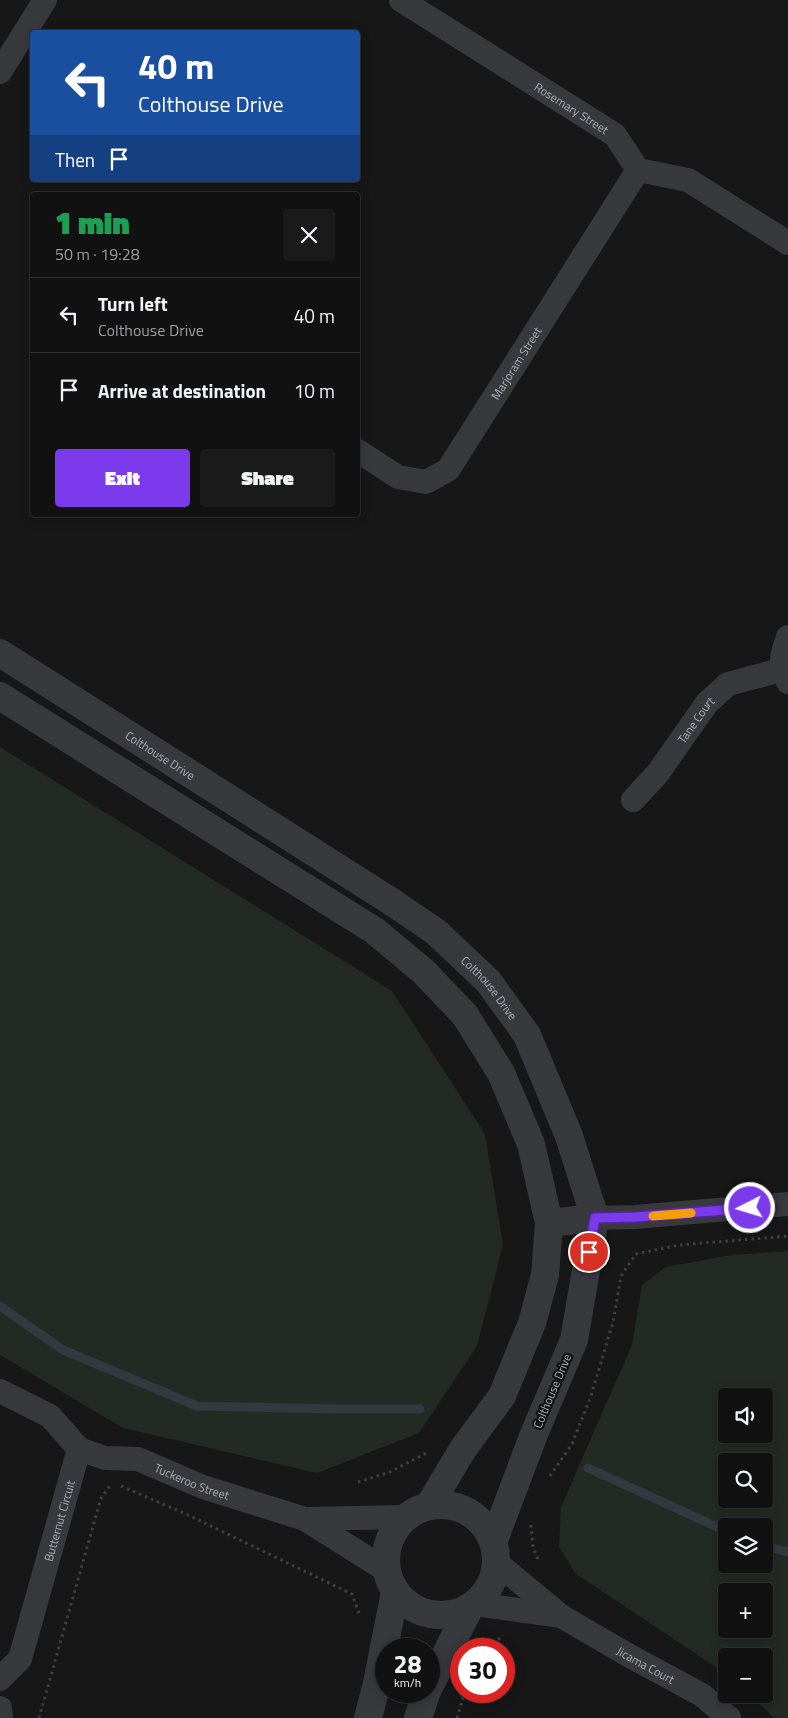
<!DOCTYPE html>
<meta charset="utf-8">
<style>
:root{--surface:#111112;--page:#1a1a1b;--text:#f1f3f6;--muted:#9c9d9f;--line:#303132;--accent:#7c3aed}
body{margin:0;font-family:"Titillium Web",sans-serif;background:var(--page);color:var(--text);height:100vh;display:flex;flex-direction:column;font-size:19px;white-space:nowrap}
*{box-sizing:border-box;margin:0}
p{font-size:16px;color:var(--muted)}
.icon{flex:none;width:28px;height:28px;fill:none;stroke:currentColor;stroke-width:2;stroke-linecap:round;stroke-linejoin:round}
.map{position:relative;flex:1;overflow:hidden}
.side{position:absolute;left:30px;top:192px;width:330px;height:325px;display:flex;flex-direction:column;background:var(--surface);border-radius:5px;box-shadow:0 2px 12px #0003,0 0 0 1px var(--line)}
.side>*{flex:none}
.top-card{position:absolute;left:30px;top:30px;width:330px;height:152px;border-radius:5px;box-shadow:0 2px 12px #0003,0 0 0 1px var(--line);background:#1a4fa0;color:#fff;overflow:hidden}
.fabs{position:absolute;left:718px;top:1388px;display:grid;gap:10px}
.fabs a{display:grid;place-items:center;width:55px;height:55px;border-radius:5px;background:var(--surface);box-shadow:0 2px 12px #0003,0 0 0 1px var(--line);font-size:25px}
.speed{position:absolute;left:375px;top:1638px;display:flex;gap:10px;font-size:25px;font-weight:700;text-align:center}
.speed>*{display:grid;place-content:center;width:65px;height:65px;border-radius:50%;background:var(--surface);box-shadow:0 2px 12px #0003,0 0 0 1px var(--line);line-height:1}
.speed small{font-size:12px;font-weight:400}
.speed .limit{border:8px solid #d22;background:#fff;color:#111}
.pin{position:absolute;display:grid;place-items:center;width:42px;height:42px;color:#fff;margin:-21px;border:2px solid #fff;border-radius:50%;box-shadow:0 1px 5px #0007}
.me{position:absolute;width:55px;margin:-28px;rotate:265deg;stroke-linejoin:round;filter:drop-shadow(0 0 4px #0008)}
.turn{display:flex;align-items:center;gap:18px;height:105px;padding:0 25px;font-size:22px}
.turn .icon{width:65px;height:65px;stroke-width:2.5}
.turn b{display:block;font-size:35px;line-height:42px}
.then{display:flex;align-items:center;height:48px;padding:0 25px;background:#0003;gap:10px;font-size:19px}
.round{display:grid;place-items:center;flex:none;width:52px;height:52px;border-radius:5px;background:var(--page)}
.overview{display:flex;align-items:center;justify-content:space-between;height:85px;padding:0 25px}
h1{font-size:30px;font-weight:800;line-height:38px;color:#1e9e55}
.action{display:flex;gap:10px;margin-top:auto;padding:10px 25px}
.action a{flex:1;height:58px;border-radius:5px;background:var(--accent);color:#fff;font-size:20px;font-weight:800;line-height:58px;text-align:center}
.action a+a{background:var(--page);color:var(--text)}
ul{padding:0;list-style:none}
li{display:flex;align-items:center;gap:15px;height:75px;padding:0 25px;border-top:1px solid var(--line)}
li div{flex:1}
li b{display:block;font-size:19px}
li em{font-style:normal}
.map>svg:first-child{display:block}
.green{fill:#232a24;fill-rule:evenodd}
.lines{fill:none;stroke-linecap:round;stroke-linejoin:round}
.stream{stroke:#323940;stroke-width:9}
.path{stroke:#3e4044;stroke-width:3;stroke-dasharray:2.5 4;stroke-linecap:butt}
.minor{stroke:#38393d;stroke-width:24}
.tertiary{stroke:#38393d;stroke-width:28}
.route-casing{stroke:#51269a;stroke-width:12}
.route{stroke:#7c3aed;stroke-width:9}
.slow{stroke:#f59e0b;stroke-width:9}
.labels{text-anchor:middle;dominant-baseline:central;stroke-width:4.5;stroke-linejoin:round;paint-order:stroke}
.street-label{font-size:12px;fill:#abaeb7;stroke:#121213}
</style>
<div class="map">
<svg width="788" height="1718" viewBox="0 0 788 1718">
<rect width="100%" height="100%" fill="#171718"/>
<!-- green -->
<path class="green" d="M0 747 392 991 485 1134 503 1245 477 1346 419 1433 317 1473 123 1428 0 1355Z
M788 1251V1718H774L750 1694H764V1656H726V1674L576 1574 559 1547 561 1507 632 1345 642 1285 666 1267 731 1255ZM726 1396H764V1434H726ZM726 1461H764V1499H726ZM726 1526H764V1564H726ZM726 1591H764V1629H726Z"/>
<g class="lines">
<!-- stream -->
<path class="stream" d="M0 1306 63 1350 197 1406 337 1409H420
M588 1468 726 1531
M764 1546 788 1552"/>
<!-- path -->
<path class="path" d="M550 1476 572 1444 591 1396 613 1322 621 1276 636 1254 679 1245 788 1236
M358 1482 390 1472 428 1452
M121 1486 186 1514 352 1594 360 1616
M531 1525 533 1547 539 1562
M489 1649 503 1635
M39 1718 101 1498 111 1484
M457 1718 465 1691"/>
<!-- minor -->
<g class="minor">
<path id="s1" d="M401 0 615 135 638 170 688 180 788 243"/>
<path d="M0 72 45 0"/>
<path id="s2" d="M358 451 398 477 426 482 448 470 638 170"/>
<path d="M788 637C781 656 779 665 788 682"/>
<path id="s3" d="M633 800 658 773 707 703 728 684 781 670"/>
<path d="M595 1218 635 1217 788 1204"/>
<path d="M0 1391 50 1416 79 1449"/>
<path id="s4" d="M79 1449 105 1458 138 1459 203 1487 305 1519 386 1570"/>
<path d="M305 1519 405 1517"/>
<path id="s5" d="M497 1563 561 1616 628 1655 702 1695 729 1718"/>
<path d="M476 1604 561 1616"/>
<path id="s6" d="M0 1679 20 1659 79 1449"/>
<path d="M0 1708 1 1718"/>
</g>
<!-- tertiary -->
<g class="tertiary">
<path id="s7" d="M0 653 392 902 436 932 488 981 527 1035 569 1136 595 1218 574 1340 534 1434 494 1540"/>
<path d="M0 696 375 931 424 972 465 1015 501 1073 531 1144 549 1223 545 1275 532 1323 502 1396 463 1449 430 1504"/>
<path d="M549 1223 595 1218"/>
<circle cx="441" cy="1560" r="55"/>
<path d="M429 1687 469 1609"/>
<path d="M368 1718 377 1683 395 1592"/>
<path d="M418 1718 427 1691"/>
</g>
</g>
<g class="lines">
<!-- route casing -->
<g class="route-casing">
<path id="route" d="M589 1252 595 1218 635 1217 750 1208"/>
</g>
<!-- route -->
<use href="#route" class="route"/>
<!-- slow -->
<path class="slow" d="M653 1216 691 1213"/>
</g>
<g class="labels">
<!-- street labels -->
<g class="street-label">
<text stroke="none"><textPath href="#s1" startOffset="202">Rosemary Street</textPath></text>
<text stroke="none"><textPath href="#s2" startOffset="228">Marjoram Street</textPath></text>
<text stroke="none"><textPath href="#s3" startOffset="102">Tane Court</textPath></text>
<text stroke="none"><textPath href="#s7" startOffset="190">Colthouse Drive</textPath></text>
<text stroke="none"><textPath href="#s7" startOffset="595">Colthouse Drive</textPath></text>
<text transform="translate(552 1391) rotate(-67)">Colthouse Drive</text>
<text stroke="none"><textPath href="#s4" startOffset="119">Tuckeroo Street</textPath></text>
<text stroke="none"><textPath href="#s6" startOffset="172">Butternut Circuit</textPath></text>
<text stroke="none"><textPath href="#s5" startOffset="181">Jicama Court</textPath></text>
</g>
</g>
</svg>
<div class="fabs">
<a><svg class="icon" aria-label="sound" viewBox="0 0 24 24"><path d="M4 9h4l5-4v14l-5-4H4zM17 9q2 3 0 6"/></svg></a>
<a><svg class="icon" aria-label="search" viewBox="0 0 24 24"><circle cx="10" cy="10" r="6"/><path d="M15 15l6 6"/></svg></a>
<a><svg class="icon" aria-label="layers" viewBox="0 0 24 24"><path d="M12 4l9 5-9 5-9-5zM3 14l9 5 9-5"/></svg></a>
<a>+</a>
<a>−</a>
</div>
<div class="speed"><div>28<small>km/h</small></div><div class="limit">30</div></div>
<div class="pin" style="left:589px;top:1252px;background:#d93025"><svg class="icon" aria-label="arrive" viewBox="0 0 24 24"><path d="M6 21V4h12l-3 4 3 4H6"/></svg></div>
<svg class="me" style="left:750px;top:1208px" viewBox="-20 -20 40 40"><circle r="17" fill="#7c3aed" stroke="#fff" stroke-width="3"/><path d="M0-11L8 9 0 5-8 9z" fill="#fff"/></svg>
<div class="top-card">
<div class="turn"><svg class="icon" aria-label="left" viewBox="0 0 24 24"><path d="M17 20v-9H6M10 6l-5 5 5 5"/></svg><div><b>40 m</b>Colthouse Drive</div></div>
<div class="then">Then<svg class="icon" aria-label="arrive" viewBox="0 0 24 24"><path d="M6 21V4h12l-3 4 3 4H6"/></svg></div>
</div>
<section class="side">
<div class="overview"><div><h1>1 min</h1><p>50 m · 19:28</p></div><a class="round"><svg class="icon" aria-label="close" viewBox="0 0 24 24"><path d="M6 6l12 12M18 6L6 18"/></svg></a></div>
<ul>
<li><svg class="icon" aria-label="left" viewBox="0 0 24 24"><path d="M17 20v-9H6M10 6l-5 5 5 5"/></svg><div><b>Turn left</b><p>Colthouse Drive</p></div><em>40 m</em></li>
<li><svg class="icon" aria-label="arrive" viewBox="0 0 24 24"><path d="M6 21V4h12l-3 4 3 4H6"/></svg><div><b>Arrive at destination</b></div><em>10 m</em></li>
</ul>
<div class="action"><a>Exit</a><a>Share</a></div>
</section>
</div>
